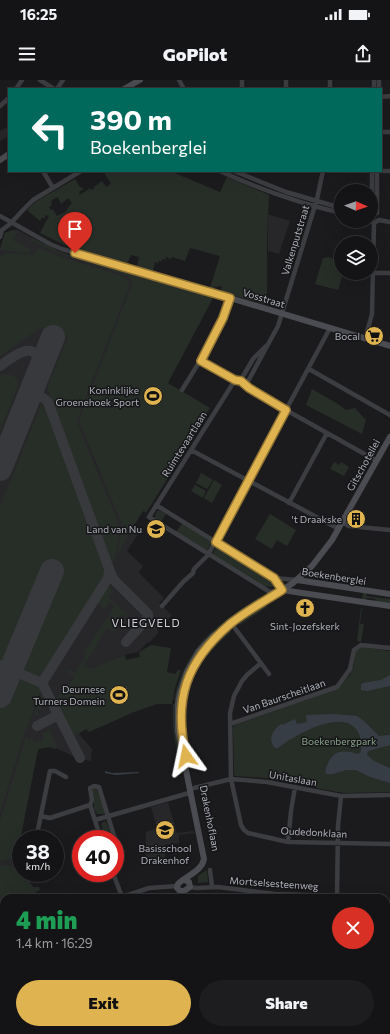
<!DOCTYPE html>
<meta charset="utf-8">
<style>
:root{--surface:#141416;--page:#1d1d1f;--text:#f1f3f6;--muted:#9d9ea1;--line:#333335;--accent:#dfb350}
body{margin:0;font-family:Commissioner,sans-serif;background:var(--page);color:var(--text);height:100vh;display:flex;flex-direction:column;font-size:15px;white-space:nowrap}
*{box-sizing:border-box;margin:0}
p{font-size:13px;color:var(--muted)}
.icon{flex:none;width:22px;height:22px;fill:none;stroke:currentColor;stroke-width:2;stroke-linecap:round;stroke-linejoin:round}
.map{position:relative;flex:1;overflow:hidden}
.side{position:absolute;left:0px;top:814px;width:390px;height:140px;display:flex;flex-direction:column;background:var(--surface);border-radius:12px 12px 0 0;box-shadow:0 4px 16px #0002,0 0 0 1px var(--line)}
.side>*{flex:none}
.banner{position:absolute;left:8px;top:8px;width:374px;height:84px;border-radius:0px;box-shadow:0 4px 16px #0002,0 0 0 1px var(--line);background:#00695c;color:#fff;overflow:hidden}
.needle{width:26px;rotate:92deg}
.controls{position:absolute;left:334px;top:104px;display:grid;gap:8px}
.controls a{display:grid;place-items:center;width:44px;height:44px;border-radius:50%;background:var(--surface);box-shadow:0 4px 16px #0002,0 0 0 1px var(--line);font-size:20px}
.speed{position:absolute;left:12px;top:750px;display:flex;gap:8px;font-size:20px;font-weight:700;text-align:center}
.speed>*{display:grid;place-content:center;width:52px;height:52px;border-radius:50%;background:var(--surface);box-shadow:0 4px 16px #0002,0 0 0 1px var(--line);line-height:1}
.speed small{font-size:10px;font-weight:400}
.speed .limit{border:6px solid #d22;background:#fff;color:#111}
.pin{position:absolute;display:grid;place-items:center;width:34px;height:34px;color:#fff;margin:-41px -17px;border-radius:50% 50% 50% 0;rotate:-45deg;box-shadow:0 0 4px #0007}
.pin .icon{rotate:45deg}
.me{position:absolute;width:44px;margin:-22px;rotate:348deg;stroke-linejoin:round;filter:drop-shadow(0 0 3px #0008)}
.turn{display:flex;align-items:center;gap:14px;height:84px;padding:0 16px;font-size:18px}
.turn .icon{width:52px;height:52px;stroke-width:2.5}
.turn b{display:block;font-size:28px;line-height:34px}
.round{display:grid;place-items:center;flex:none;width:42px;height:42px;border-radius:21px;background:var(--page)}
.head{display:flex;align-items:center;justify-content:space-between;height:68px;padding:0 16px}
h1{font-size:24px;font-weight:800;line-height:30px;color:#1e9e55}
.primary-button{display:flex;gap:8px;margin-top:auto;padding:8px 16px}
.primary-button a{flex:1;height:46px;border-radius:24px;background:var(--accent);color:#111;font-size:16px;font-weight:800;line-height:46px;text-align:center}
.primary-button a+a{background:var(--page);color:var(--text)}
.status{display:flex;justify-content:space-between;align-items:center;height:28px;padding:0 20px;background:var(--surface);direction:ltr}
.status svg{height:11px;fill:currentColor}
header{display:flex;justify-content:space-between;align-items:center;height:52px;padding:0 16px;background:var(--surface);font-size:18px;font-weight:800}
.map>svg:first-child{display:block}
.built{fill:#27272a}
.green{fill:#272e28;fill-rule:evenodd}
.water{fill:#363d45}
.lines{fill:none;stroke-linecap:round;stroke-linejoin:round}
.taxiway{stroke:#38393c;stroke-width:10}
.runway{stroke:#38393c;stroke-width:24}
.street{stroke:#3c3d41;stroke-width:4.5}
.secondary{stroke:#4a4c51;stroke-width:6}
.route-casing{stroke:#917434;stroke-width:10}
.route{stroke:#dfb350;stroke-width:7}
.labels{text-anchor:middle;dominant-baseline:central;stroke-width:3;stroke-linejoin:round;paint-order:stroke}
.street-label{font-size:10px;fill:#afb2bb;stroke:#161618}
.poi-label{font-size:10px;fill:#afb2bb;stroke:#161618;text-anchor:end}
.park-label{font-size:10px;fill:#88a38b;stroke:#161618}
.neighbourhood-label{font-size:11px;letter-spacing:1px;fill:#cfd1d7;stroke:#161618}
</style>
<div class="status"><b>16:25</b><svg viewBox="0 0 49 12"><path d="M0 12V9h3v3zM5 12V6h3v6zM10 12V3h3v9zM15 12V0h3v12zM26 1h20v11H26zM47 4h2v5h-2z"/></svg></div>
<header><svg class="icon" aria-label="menu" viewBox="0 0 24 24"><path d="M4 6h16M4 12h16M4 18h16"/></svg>GoPilot<svg class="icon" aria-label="share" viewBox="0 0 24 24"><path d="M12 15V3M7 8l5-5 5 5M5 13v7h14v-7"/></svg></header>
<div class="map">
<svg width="390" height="954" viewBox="0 0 390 954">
<rect width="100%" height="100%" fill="#1b1b1d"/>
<!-- built -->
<path class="built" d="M9 46V56L0 61V51Z
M267 134 290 141 279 174 268 171Z
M13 150H18L54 170 136 197 93 376 128 455 133 447 136 449 138 447 141 449 127 471 143 486 139 493 164 518 159 523 172 535 157 550 159 552 149 563 148 562 138 572 124 575 104 584 79 654 92 669 91 681 79 679 56 668 55 669 49 667 38 669 9 818H4V844L0 846V168L5 153Z
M168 722 177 753 194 751 195 753 179 755V763L165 765V778H146V752L157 748 151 727Z"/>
<!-- green -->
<path class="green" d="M103 91H170L220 112 227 97 269 115 268 134H267V213L264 224 221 212 222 206 215 207 214 209 210 208 220 176 190 168 185 181 172 177 171 179 166 177 165 180 162 179V181H159L158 183 155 182 153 191 137 186 139 177 131 175 127 184 64 165 40 153 49 136 46 135 44 139 42 137 40 141 27 130 35 122 75 99 79 106 84 109 79 112 80 114 78 116 90 108 91 110 94 108V107L102 101 106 107 111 104ZM58 117 61 124 68 118 72 123 65 132 57 136 53 129 51 130 49 127 52 125 51 123 52 120Z
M13 150H18L13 160 32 170 28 173 0 170 5 153Z
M32 158 63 173 213 218 168 303 210 328 184 368 186 369 146 433 143 431 128 455 118 474 121 449V442L80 344 79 340 132 205C132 200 130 197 125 195L55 172 31 160Z
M39 168 58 176 122 196 129 202V207L77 340 78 345 118 442C120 451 118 474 113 482L109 480 47 307 68 257 42 247 0 276V178L3 175 6 173 33 175 37 169Z
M329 177 337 181H341V193H343L338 210 315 204 323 178Z
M6 294 14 296 18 302 17 308 0 352V296Z
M312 309 338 324 346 330 355 328 366 340 362 354 306 325Z
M41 325 47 328 48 330 105 490 102 499 45 593 38 596 0 581V427Z
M334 382 339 385 341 382 349 387 344 396 330 389Z
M201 393 213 400 207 409 196 403Z
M214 400 222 405 212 423 204 418Z
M195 405 206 411 203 418 191 411Z
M158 430 161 431 166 434 161 442 155 438V435Z
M270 434 296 450 287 466 277 460 272 469 255 459Z
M182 443 212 462 207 471 176 452Z
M218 465 270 497 275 504 272 507 264 506 212 474Z
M107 505 114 511 108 517 128 535 126 537 123 534 112 546 116 550 115 552 107 548 84 585 91 589 122 576 125 575 126 580 140 577 139 572 151 565 171 568 167 592 175 594 178 590H181L175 608 172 624H157L134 632 89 652 86 649 73 657 55 620 75 597 67 591 68 589 75 593 86 575 84 573 115 526 109 522 105 529 96 523Z
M363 512 367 513 366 516 390 519V524L375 521 376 519 367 518 365 520H362Z
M261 516C249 531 226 540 210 555 196 569 185 601 176 620H174C187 563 216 546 261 516Z
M265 525 267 527 240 545 239 544 259 529V528Z
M361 528H362L360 544H364L361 562 357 561Z
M230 550 231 552C200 577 181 610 186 652 187 664 194 679 194 690 189 682 188 673 186 664 176 620 193 576 230 550Z
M362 567 390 571V712L344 713 316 708 315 706 266 698 235 696 234 694 233 648 235 645 335 610 350 594 354 585 355 571Z
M0 590 35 604 41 610 25 652 0 733Z
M43 611 49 624 37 630 39 635 37 636 36 634 33 636Z
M173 624H176C175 646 177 659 182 680L179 681C174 660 172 645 173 624Z
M49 650 57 667 55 669 49 667 38 669 20 760 21 781 17 778 0 781V741L26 656 28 659 32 658 35 663 44 659 42 654Z
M94 707 97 709 105 733V734H97C93 729 94 726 94 720 94 716 92 712 92 709Z
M106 741 113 759H108L105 750 103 751 101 744 103 742Z
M21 784V793H29L26 796 33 807H39L40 810 35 813 26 815 22 812V818H13L14 815 11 816 10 814 9 818H4V848L0 846V786H16Z
M207 790 208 802 198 803V796Z
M243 950H356L354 954H242Z"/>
<!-- water -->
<path class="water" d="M390 595V606L367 611 361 610V605L363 603 381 600Z
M334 634 357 636 364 641 379 656 390 655V665L368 671 367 675 374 681 390 688V703L370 697 356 690H346L333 694H326L325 692C330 673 338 668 357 674L360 673C363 666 361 658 358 652 344 626 293 656 278 668H275C267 659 273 650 281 644L282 645 295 639 297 644 307 642 306 635Z
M105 691 112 693 139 692V693L116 695 105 693Z"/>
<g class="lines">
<!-- taxiway -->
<path class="taxiway" d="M0 286C15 275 37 257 40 288
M27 324 30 318C38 314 42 316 48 322L111 494 114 500 148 534V537L146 540 126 562
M0 585 42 603 80 678
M42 603 108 498 109 490
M37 646 58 635"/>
<!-- runway -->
<path class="runway" d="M0 389 53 257
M0 616 52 491"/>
<!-- street -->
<path class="street" d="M40 0 54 9
M179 0 184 9
M242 0V9
M286 0V9
M16 9 22 0
M57 9 63 0
M330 9V0
M374 9V0
M379 9V0
M381 17 390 16
M0 26 9 18
M381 52H390
M43 91 53 108
M220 91C259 109 299 123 341 133
M234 91 286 112 341 128
M372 91V133
M377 91V133
M381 91H390
M0 136 50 164 62 169 230 218C219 251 200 281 182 310
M370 141 374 143 379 140 390 142
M0 157 2 150 10 144 24 129 33 120 81 91
M373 193H390
M365 259 372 234 374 143
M201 281 235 300 241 301 249 308 286 330 377 381
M309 289 390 335
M235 300 149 437 270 512 282 510 274 498
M241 301 242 298 253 279 266 266
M246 305 278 246 317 119 323 91
M191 370 339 449
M289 423 327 353
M156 425 274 498 297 500
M342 442 349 446 390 450
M162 526 183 502 193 493 194 489 208 475 330 248
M231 543 269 594
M261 583 247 595 242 601 234 616 230 633 231 699 241 745 244 750 248 753 288 762 390 764
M230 644 337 607 350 589 354 570 361 565 390 568
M194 708 231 699 267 702 341 716 390 715
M41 736 50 738 90 725
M95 740 189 713 191 710
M36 759 50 691H55L66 697
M101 759 90 725 92 720 90 708 94 706 99 707 115 759
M115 760 118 769 115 772
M288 762 291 731 295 707
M55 773 63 776
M210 790 212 807
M113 793 122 817
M190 807 196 808 218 807 275 814 337 816 357 818
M337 816 338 746 341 716
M119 818 149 808 177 806
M387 835 390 830
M386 907 390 909
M386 944 390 935
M5 950V954
M41 952 48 954
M100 954V950
M381 954 383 950"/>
<!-- secondary -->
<path class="secondary" d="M124 9 140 0
M0 80 9 74
M230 218 390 266
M297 500 390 514
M282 510 390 526
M185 800 189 802 190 807 184 811H180L177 808 178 804C186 796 202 791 204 779L178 651V623L180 613 187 592 199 571 213 556 293 503 312 486 332 460 390 357
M166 954V950"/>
</g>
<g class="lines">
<!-- route casing -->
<g class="route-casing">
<path id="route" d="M75 173 230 218 223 238 201 281 235 300 241 301 249 308 286 330 216 462 274 498 282 510C265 521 246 531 230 544 186 582 173 619 186 676"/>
</g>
<!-- route -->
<use href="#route" class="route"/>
</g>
<!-- icons -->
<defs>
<g id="supermarket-disc" transform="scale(1)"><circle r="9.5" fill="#dfb350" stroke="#161618"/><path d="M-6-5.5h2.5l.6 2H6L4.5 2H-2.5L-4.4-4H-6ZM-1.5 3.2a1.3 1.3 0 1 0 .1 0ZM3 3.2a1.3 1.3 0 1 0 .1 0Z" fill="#111"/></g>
<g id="stadium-disc" transform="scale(1)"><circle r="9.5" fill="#dfb350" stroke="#161618"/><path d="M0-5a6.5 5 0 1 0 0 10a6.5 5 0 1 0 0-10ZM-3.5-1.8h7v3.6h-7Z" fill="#111"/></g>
<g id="building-disc" transform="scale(1)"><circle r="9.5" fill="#dfb350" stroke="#161618"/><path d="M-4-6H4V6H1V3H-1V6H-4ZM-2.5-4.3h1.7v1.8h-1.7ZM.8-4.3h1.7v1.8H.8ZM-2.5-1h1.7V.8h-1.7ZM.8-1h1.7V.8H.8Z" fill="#111"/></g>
<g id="school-disc" transform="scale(1)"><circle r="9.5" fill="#dfb350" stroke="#161618"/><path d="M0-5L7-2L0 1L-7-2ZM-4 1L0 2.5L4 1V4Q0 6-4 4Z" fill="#111"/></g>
<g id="church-disc" transform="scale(1)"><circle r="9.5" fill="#dfb350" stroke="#161618"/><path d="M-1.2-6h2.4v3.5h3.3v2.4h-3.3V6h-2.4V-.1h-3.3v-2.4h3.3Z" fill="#111"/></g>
</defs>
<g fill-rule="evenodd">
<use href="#supermarket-disc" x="374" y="256"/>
<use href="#stadium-disc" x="153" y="316"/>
<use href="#building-disc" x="356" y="439"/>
<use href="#school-disc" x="156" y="449"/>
<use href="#church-disc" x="305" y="528"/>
<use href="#stadium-disc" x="119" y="615"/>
<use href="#school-disc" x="165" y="750"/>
</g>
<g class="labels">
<!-- street labels -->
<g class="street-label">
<text transform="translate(295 160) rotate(-73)">Valkenputstraat</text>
<text transform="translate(264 218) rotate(17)">Vosstraat</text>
<text transform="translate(184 364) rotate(-58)">Ruimtevaartlaan</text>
<text transform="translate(363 385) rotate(-61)">Gitschotellei</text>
<text transform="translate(334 496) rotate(9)">Boekenberglei</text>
<text transform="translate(284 616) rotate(-19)">Van Baurscheitlaan</text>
<text transform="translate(293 698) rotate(10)">Unitaslaan</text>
<text transform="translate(210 738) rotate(79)">Drakenhoflaan</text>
<text transform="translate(314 752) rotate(3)">Oudedonklaan</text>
<text transform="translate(274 803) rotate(4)">Mortselsesteenweg</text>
</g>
<!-- poi labels -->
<g class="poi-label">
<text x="360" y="256">Bocal</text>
<text x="139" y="310">Koninklijke<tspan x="139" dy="12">Groenehoek Sport</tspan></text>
<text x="342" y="439">'t Draakske</text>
<text x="142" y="449">Land van Nu</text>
<text x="305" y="546" text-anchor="middle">Sint-Jozefskerk</text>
<text x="105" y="609">Deurnese<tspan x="105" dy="12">Turners Domein</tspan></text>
<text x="165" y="768" text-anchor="middle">Basisschool<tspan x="165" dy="12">Drakenhof</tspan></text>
</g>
<!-- park labels -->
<g class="park-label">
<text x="339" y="661">Boekenbergpark</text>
</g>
<!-- neighbourhood labels -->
<g class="neighbourhood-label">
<text x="146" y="542">VLIEGVELD</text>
</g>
</g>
</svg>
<div class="controls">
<a><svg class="needle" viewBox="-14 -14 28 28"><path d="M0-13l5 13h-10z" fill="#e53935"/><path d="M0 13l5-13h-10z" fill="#9d9ea1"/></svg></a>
<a><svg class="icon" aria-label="layers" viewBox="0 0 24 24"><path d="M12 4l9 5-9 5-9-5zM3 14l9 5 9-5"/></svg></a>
</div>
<div class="speed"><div>38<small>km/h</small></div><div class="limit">40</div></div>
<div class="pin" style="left:75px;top:173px;background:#d93025"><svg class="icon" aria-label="arrive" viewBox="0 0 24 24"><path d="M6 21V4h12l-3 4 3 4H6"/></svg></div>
<svg class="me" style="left:186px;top:676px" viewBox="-20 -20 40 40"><path d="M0-17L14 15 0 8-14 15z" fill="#dfb350" stroke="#fff" stroke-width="4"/></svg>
<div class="banner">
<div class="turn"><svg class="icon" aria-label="left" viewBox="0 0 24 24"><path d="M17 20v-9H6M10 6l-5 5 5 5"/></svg><div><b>390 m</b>Boekenberglei</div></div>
</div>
<section class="side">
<div class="head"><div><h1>4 min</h1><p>1.4 km · 16:29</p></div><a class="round" style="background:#d93025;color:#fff"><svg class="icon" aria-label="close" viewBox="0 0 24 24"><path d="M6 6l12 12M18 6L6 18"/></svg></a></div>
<div class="primary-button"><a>Exit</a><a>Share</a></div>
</section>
</div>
